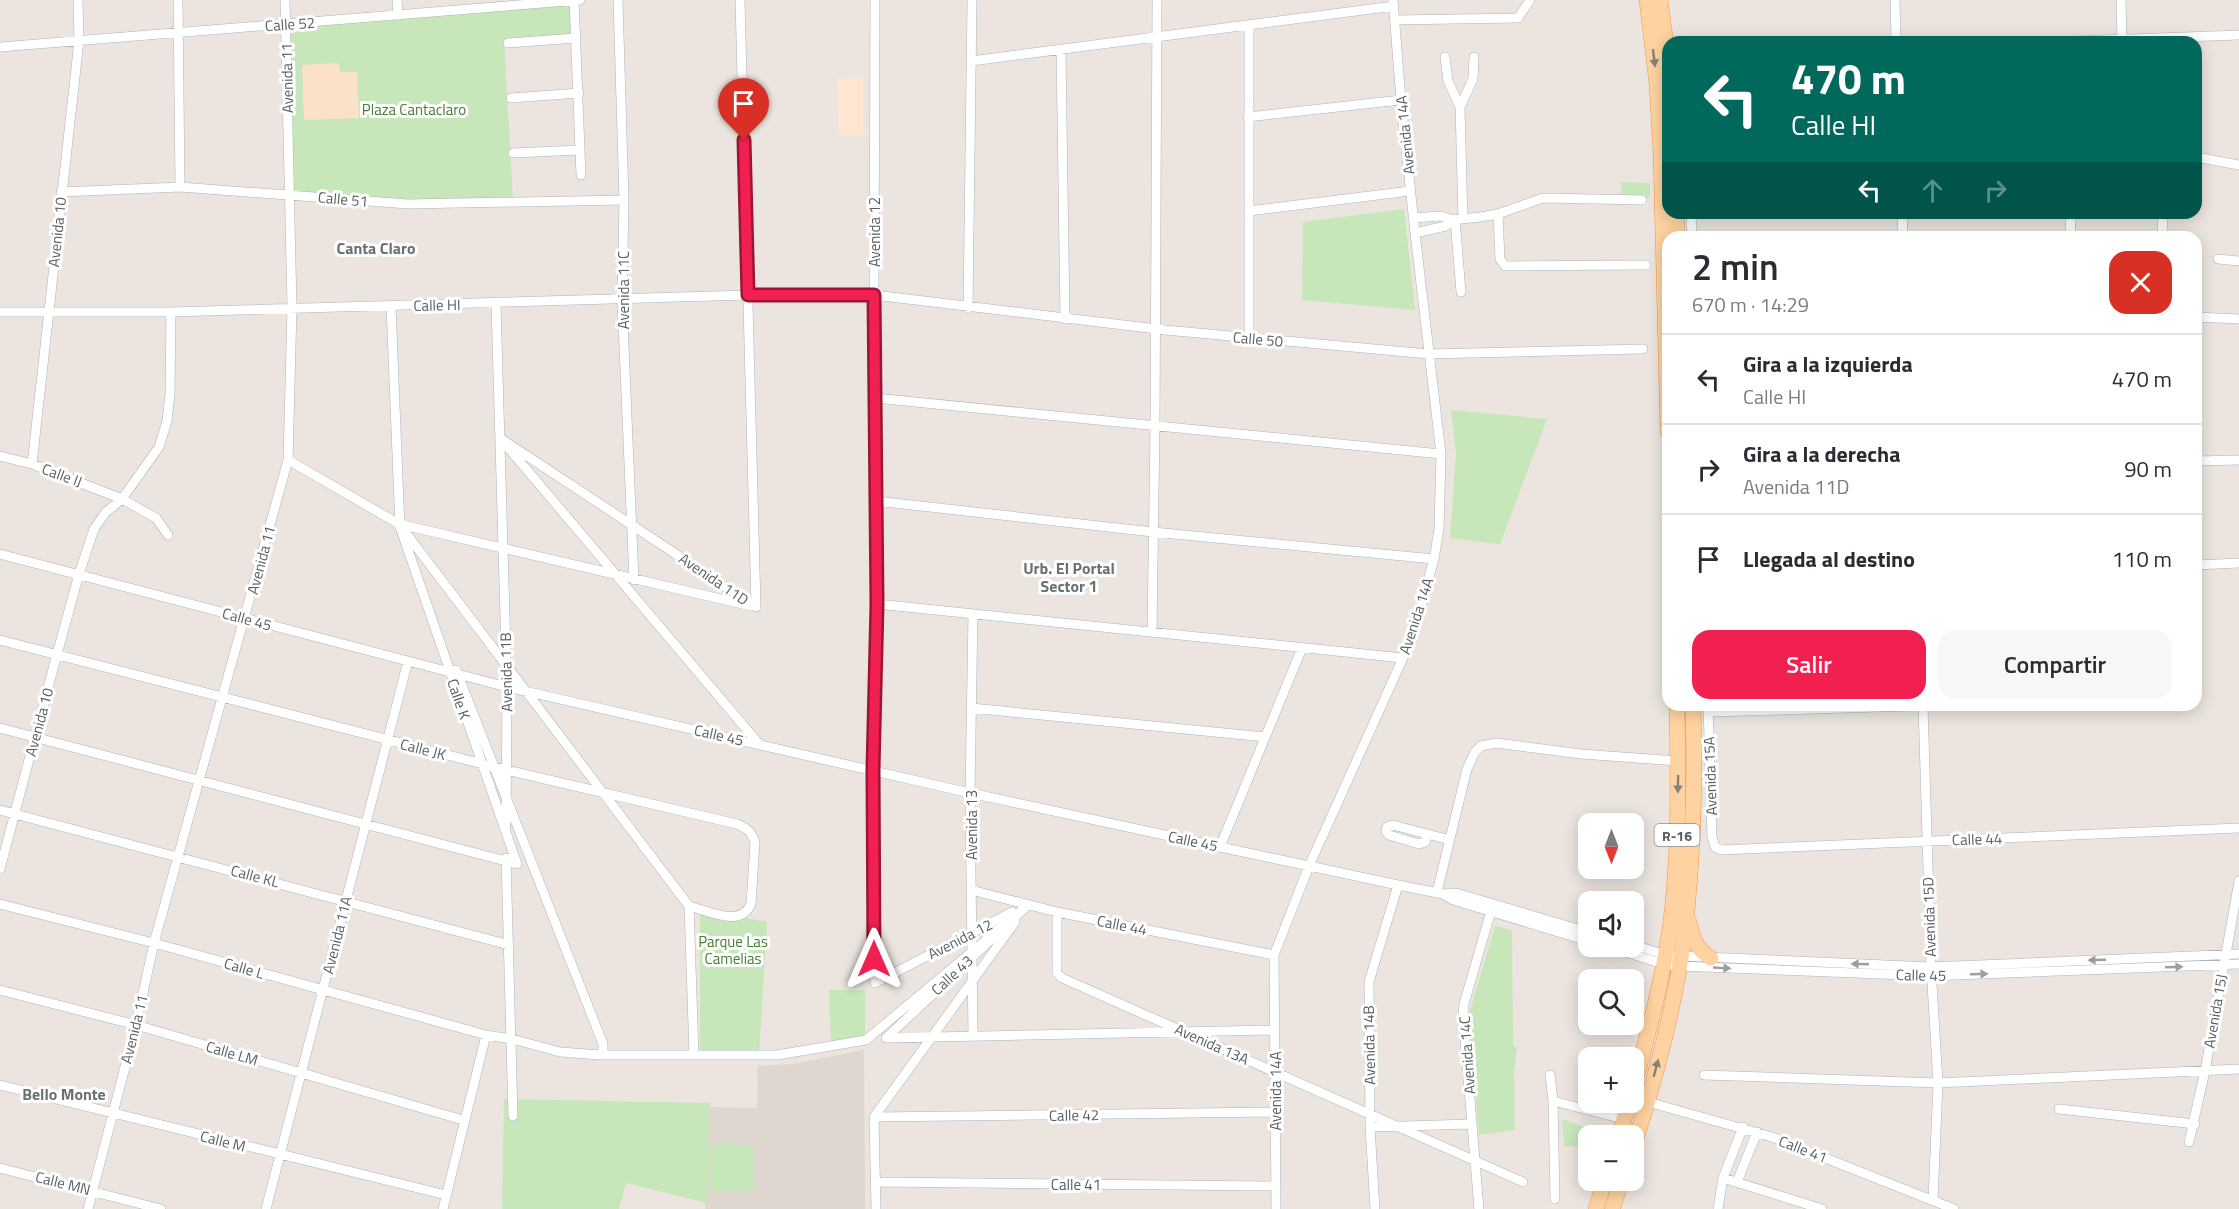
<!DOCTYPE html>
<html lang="es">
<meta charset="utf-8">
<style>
:root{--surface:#fff;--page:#f7f7f7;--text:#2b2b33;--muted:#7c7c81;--line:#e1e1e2;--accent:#f12050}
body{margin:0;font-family:"Titillium Web",sans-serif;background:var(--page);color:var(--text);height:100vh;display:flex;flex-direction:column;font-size:22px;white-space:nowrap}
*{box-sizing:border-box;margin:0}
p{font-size:20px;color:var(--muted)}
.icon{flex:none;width:33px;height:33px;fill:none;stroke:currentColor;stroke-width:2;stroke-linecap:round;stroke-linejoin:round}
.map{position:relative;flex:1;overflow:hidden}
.side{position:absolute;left:1662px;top:231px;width:540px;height:480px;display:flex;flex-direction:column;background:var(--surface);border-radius:18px;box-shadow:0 3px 15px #0003}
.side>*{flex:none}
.guide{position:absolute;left:1662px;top:36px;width:540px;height:183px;border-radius:18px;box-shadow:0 3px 15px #0003;background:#00695c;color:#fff;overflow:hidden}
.needle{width:39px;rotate:180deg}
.tools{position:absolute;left:1578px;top:813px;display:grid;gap:12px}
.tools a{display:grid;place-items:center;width:66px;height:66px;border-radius:12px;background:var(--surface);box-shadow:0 3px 15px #0003;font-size:30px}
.pin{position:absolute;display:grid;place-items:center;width:51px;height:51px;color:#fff;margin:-62px -26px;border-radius:50% 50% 50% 0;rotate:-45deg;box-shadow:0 0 6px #0007}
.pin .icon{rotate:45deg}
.me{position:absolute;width:66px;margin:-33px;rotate:0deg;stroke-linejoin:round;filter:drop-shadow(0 0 4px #0008)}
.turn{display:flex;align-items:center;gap:21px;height:126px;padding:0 30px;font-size:27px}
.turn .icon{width:78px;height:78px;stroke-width:2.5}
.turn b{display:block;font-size:42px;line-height:51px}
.lanes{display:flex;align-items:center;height:57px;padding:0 30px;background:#0003;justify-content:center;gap:30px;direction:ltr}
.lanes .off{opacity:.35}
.round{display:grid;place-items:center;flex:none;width:63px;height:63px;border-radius:18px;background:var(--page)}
.summary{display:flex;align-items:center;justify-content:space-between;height:102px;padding:0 30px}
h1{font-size:36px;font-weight:600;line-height:45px}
.primary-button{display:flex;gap:12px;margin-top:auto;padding:12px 30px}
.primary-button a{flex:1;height:69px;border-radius:18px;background:var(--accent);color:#fff;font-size:24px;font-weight:600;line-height:69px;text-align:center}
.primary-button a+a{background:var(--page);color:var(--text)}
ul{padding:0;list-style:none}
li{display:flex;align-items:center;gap:18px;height:90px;padding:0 30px;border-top:2px solid var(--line)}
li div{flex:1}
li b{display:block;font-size:22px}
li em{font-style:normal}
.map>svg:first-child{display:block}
.commercial{fill:#ffe6d1}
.education{fill:#ded6cf}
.green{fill:#c7e6b9}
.sand{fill:#fce1ca}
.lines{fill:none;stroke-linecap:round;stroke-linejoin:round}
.minor-casing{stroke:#adb3b6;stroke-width:10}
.primary-casing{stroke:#f8924c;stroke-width:16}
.minor{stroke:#fff;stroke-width:9}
.primary{stroke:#ffd3a1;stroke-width:15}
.oneway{fill:#8a8274}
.oneway2{fill:#9b9fa0}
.route-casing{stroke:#9d1534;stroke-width:15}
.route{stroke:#f12050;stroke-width:10}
.labels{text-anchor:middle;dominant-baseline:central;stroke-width:6;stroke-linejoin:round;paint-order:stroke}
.shield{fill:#fff;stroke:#8a8f90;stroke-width:1.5}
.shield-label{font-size:14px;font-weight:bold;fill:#585f61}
.street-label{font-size:15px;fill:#585f61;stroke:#fff}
.park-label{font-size:15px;fill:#44812f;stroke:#fff}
.neighbourhood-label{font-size:16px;font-weight:bold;fill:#697173;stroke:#fff}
</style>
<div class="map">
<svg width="2239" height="1209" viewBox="0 0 2239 1209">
<rect width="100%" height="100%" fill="#ece5df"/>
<!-- commercial -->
<path class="commercial" d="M863 78V136H839L837 79Z"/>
<!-- education -->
<path class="education" d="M864 1050 865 1209H705L709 1107 757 1108 758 1066 793 1064Z"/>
<!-- green -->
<path class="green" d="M573 3V36L504 40 513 201 407 202 290 193 288 26Z
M1621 182 1650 183V198H1621Z
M1404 209 1415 310 1302 300 1303 222Z
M1451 410 1547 419 1500 544 1450 538 1456 455Z
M700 909 767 922 759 1055H700Z
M1495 926 1512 930 1513 1046 1517 1047 1514 1072 1515 1130 1479 1135 1469 1014Z
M829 990H865V1037L831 1043Z
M504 1099 710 1103 707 1203 626 1183 619 1209H502Z
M1562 1119 1602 1133 1601 1135 1588 1136V1147L1564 1146Z
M716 1143H738L739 1146H754V1192H709L710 1146H715Z"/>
<!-- sand -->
<path class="sand" d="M339 63 340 72H357L359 118 304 120 302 65Z"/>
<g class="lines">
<!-- minor casing -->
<g class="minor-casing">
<path id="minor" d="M178 0 180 187
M397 0 398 15
M574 0 581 175
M618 0 624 200 622 300 634 580
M740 0 756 607 500 438 759 744
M875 0 874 295 877 604 873 769 875 983 1012 912
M1895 0 1896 42
M2121 0 2122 42
M1395 20 1518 18 1530 0
M1249 26V339
M2048 42 2239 35
M508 43 576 38
M0 47 580 0
M1061 50 1065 319
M1445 57 1448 81 1460 107 1463 219
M971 61 1394 6
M511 98 579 93
M1460 107 1473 79 1474 57
M1248 117 1401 100
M513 153 580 150
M2196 157 2239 165
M61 192 180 187 408 204 624 200
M1249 211 1410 191
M1691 213 1692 237
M1902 213 1903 237
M2070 213 2071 237
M1498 214 1500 259 1505 266 1646 265
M1413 218 1441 216 1453 220 1480 217 1498 214 1543 198 1642 200
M1455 219 1461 292
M1415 233 1446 226 1453 220
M2162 237 2163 213
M2218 259 2239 261
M496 304 507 687 506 826
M391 306 400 528
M968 308 972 0
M0 312H171L748 295H874L1165 330 1429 354 1643 349
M2196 317 2239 319
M875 398 1441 454
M0 456 32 464 122 499 156 518 168 535
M288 460 399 524 751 606
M2196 461 2239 460
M32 464 79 41 78 0
M876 501 1153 532 1434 559
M0 554 507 687 970 793 1220 847 1398 885 1443 894 1456 893 1588 932
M2196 565 2239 563
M877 604 1403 658
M1152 632 1155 427 1157 0
M0 640 506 770 515 772 737 824C747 828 752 832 755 843L751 904C741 928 708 911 689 906L399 524 517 864 0 728
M456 670 603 1044V1055
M1708 705 1712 837 1715 847 1722 850 2239 828
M1923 705 1931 967 1938 1083 1933 1200
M971 708 1265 737
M1708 712 1946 705
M0 810 509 945
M1427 835 1425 842 1419 844 1389 835 1386 831 1387 827 1393 825 1450 840
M1220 847 1302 648
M506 858 513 1116
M0 869 57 654 79 574 94 529 106 512 122 499 159 447 167 421 170 394 171 312
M971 890 1057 912 1274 955
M1437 892 1467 769 1475 752 1481 746 1496 743 1581 754 1678 761
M1443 894 1453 900 1588 941
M0 904 154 943 486 1035 512 1039 560 1052 601 1055H777L866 1040 1028 905 886 1038 1275 1030
M689 906 694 1055
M1057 912V973L1062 978 1523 1182
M1634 945 1665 955 1681 956 1931 967 2239 954
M1606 946 1663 964 1679 966 1931 976 2239 964
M0 990 136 1025 463 1120
M973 1036 970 793 973 614
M1550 1075 1553 1101 1555 1199
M1704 1075 1938 1083 2239 1069
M0 1085 446 1195
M1553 1101 1624 1119
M1648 1102 1772 1137 1954 1209
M2059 1109 2195 1124
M874 1117 1275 1112
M1370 1127 1472 1124
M2189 1142 2205 1071 2239 881
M0 1168 161 1209
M1723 1178 1822 1209
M876 1182 1276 1186
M1737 1182 1757 1132
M88 1209 136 1025 154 943 288 460 292 308 285 0
M266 1209 408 661
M443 1209 486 1035
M876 1209 874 1117 1015 922
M1276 1209 1274 955 1309 866 1403 658 1420 609 1434 559 1439 529 1441 454 1415 233 1401 100 1393 0
M1375 1209 1370 1127 1369 982 1398 885
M1479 1209 1463 1015 1464 1004 1493 904
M1718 1209 1723 1178 1743 1127"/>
</g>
<!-- primary casing -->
<g class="primary-casing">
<path id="primary" d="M1647 0 1657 84 1661 152 1668 432
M1660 0 1668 59
M1676 213 1677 237
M1689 922C1693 939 1696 949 1711 958
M1634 1086C1648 1034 1662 982 1670 929 1680 855 1678 779 1677 705
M1619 1136 1629 1102
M1634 1145C1658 1071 1680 987 1687 910 1694 841 1695 774 1693 705
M1596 1209 1605 1180
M1612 1209 1622 1180"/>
</g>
<!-- minor -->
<use href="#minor" class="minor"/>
<!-- primary -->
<use href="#primary" class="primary"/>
</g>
<!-- one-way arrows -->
<defs><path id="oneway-solid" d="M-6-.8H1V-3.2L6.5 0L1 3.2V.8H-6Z" transform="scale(1.5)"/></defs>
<g class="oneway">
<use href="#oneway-solid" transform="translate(1654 58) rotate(83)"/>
<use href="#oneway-solid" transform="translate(1678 784) rotate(91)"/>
<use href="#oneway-solid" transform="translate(1656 1068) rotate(-75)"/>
</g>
<g class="oneway2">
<use href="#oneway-solid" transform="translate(2097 960) rotate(178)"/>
<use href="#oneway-solid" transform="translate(1860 964) rotate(-178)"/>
<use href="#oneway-solid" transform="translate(2174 967) rotate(-2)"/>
<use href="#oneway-solid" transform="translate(1722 968) rotate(3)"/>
<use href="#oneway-solid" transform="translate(1979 974) rotate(-2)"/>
</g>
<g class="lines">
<!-- route casing -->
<g class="route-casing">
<path id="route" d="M744 140 748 295H874L877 604 873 769 874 959"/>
</g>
<!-- route -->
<use href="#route" class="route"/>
</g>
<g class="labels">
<!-- shield labels -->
<rect class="shield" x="1654.5" y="824" width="45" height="22" rx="4.5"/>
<g class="shield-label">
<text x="1677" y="835">R-16</text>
</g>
<!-- street labels -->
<g class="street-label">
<text transform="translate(290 24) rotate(-4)">Calle 52</text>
<text transform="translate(287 78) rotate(-91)">Avenida 11</text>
<text transform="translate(1405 135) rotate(-96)">Avenida 14A</text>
<text transform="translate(343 199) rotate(5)">Calle 51</text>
<text transform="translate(57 232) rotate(-84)">Avenida 10</text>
<text transform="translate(874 232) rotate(-90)">Avenida 12</text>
<text transform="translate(623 290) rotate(-90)">Avenida 11C</text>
<text transform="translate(437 305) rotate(-1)">Calle HI</text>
<text transform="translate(1258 339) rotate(5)">Calle 50</text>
<text transform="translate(62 475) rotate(20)">Calle IJ</text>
<text transform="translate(261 560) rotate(-75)">Avenida 11</text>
<text transform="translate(714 579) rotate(34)">Avenida 11D</text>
<text transform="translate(1416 616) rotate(-72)">Avenida 14A</text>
<text transform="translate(247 619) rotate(15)">Calle 45</text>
<text transform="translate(506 672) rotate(-91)">Avenida 11B</text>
<text transform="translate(459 699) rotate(71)">Calle K</text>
<text transform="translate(39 722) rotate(-75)">Avenida 10</text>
<text transform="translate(719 735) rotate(13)">Calle 45</text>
<text transform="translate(423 749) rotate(14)">Calle JK</text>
<text transform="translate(1710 776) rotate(-92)">Avenida 15A</text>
<text transform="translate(971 825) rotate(-90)">Avenida 13</text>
<text transform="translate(1977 839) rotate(-2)">Calle 44</text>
<text transform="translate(1193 841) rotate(12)">Calle 45</text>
<text transform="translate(255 876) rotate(15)">Calle KL</text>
<text transform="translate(1929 917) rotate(-92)">Avenida 15D</text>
<text transform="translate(1122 925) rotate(11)">Calle 44</text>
<text transform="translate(337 935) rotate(-76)">Avenida 11A</text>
<text transform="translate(960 939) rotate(-27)">Avenida 12</text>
<text transform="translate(244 968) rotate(16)">Calle L</text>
<text transform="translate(952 975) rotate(-43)">Calle 43</text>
<text transform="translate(1921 975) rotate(1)">Calle 45</text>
<text transform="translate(2215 1011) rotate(-80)">Avenida 15J</text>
<text transform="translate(134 1029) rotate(-76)">Avenida 11</text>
<text transform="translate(1212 1044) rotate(24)">Avenida 13A</text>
<text transform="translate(1369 1045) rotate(-91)">Avenida 14B</text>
<text transform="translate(232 1053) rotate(16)">Calle LM</text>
<text transform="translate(1467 1055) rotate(-94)">Avenida 14C</text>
<text transform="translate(1275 1091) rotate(-90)">Avenida 14A</text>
<text transform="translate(1074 1115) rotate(-1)">Calle 42</text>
<text transform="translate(223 1141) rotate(14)">Calle M</text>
<text transform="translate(1803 1149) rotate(21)">Calle 41</text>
<text transform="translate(63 1183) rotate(14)">Calle MN</text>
<text x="1076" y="1184">Calle 41</text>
</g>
<!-- park labels -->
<g class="park-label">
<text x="414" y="109">Plaza Cantaclaro</text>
<text x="733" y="941">Parque Las<tspan x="733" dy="17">Camelias</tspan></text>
</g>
<!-- neighbourhood labels -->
<g class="neighbourhood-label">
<text x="376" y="248">Canta Claro</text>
<text x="1069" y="568">Urb. El Portal<tspan x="1069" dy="18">Sector 1</tspan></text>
<text x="64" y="1094">Bello Monte</text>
</g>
</g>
</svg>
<div class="tools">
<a><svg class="needle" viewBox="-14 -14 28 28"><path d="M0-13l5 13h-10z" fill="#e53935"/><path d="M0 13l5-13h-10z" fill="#7c7c81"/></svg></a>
<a><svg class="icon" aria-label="sound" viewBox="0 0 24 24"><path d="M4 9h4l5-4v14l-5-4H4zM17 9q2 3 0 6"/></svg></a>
<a><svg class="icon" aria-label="search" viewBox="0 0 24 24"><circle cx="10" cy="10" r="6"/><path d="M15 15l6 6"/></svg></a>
<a>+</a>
<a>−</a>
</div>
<div class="pin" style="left:744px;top:140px;background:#d93025"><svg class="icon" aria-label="arrive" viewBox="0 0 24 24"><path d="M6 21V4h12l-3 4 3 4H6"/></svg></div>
<svg class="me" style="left:874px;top:959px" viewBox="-20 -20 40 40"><path d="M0-17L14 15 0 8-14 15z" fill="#f12050" stroke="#fff" stroke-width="4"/></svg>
<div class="guide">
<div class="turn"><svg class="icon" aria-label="left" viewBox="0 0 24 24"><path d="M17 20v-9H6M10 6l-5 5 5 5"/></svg><div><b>470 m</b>Calle HI</div></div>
<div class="lanes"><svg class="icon" aria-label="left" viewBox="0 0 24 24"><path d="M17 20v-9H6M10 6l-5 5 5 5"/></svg><svg class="icon off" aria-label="ahead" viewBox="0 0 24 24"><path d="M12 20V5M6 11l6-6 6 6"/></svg><svg class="icon off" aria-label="right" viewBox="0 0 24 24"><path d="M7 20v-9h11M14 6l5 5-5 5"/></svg></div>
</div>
<section class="side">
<div class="summary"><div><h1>2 min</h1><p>670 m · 14:29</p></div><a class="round" style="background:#d93025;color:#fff"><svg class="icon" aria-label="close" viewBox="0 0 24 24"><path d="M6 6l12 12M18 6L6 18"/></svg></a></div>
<ul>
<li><svg class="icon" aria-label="left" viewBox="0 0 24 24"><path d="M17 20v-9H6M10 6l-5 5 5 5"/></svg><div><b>Gira a la izquierda</b><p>Calle HI</p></div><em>470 m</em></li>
<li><svg class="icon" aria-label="right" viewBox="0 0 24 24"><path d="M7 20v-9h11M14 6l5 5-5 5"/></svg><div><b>Gira a la derecha</b><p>Avenida 11D</p></div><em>90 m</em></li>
<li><svg class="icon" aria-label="arrive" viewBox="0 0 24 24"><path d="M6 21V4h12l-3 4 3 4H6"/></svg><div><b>Llegada al destino</b></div><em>110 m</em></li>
</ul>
<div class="primary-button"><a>Salir</a><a>Compartir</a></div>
</section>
</div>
